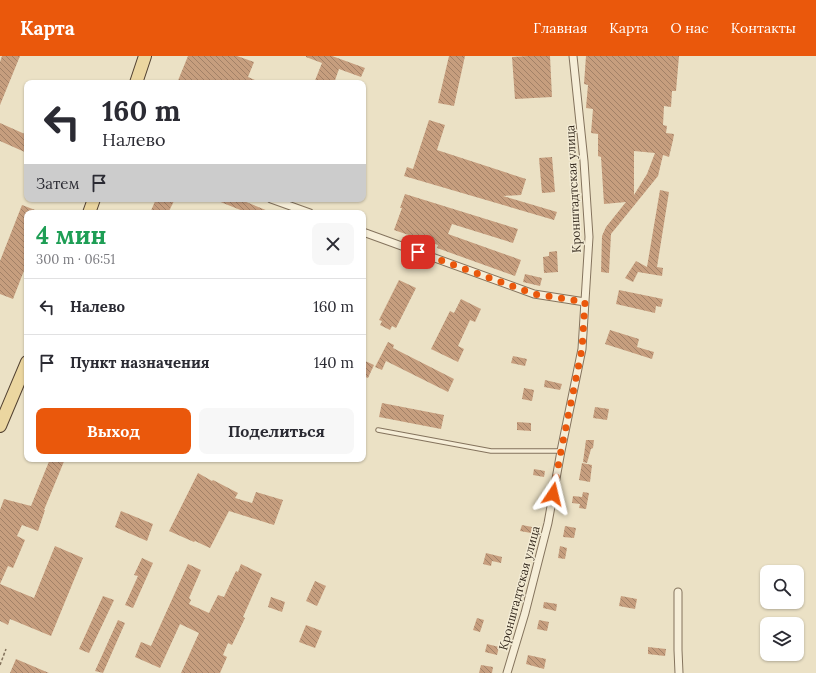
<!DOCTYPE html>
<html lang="ru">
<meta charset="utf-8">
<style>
:root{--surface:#fff;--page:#f7f7f7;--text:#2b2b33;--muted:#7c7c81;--line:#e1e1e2;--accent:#ea580c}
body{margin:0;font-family:Lora,serif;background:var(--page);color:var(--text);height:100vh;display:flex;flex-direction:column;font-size:15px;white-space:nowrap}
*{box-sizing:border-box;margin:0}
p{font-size:13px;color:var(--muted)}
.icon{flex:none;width:22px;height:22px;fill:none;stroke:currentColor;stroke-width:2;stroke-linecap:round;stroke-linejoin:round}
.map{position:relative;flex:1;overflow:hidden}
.side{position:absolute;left:24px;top:154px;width:342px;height:252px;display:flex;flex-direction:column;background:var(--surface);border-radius:8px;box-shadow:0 1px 3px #0004}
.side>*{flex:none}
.hud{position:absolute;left:24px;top:24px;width:342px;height:122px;border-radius:8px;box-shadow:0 1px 3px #0004;background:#fff;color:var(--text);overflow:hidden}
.fabs{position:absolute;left:760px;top:509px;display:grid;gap:8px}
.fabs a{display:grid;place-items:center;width:44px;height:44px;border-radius:8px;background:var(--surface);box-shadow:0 1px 3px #0004;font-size:20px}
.pin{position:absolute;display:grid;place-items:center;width:34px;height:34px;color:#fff;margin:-17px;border-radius:8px;box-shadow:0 2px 6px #0006}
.me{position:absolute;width:44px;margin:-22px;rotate:10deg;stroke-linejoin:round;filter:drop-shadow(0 0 3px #0008)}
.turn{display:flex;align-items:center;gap:14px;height:84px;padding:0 12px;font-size:18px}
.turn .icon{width:52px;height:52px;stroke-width:2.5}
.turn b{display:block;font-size:28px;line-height:34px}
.then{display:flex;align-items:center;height:38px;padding:0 12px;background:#0003;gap:8px;font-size:15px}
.round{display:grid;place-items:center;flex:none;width:42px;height:42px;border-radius:8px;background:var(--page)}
.headline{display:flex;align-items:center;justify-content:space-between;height:68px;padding:0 12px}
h1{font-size:24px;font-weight:700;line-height:30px;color:#1e9e55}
.action{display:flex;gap:8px;margin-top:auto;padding:8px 12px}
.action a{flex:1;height:46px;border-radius:8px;background:var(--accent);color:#fff;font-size:16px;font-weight:700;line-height:46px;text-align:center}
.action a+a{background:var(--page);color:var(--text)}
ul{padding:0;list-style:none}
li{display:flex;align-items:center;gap:12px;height:56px;padding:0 12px;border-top:1px solid var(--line)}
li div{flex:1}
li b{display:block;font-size:15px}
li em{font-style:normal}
header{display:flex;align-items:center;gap:24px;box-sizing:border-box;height:56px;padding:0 20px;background:var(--accent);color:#fff}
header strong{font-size:19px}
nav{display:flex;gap:22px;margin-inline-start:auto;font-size:14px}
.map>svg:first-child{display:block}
.building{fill:url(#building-back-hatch);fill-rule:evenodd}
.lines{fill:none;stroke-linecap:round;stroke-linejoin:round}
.service-casing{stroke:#84735d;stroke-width:5.5}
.minor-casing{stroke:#84735d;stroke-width:9}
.primary-casing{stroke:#524131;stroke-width:14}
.path{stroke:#84735d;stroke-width:1.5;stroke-dasharray:3 2;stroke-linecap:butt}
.service{stroke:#f6eed8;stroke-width:3.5}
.minor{stroke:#f6eed8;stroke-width:7}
.primary{stroke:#ebd6a0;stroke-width:12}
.route{stroke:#ea580c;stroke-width:7;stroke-dasharray:0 12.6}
.labels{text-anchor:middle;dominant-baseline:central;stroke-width:3;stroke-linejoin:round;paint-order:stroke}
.street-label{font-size:12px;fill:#362b1f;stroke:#f3ebd4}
</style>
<header>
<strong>Карта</strong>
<nav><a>Главная</a><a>Карта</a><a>О нас</a><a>Контакты</a></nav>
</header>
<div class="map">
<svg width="816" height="617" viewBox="0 0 816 617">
<defs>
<pattern id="building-back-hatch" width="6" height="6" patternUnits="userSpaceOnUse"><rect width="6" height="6" fill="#c69e7e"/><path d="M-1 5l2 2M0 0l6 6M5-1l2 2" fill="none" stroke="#a28167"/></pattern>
</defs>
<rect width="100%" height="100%" fill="#ebe1c5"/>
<!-- building -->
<path class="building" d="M2 0H20L0 49V6Z
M188 0H237L254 6 248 21 262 27H177Z
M306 0H332L365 12 361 21 339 13 334 27H314L322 7 306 1Z
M449 0H465L454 50 438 47Z
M528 0H550L552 41 515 43 512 1Z
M586 0H679L676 35H672L671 51 664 50 663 69 667 70 666 77 674 78 673 84 669 101 663 99 658 120 611 178 609 217 601 216 602 180 606 171 626 146 604 148 601 101 598 100V78L591 77 593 53 586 52 588 29 584 28ZM634 95 655 97 647 118 634 139Z
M429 64 445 69 437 94 526 123 521 139 503 140 557 156 554 164 404 120 407 111 413 113Z
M0 67 27 79V97L0 85Z
M552 101 555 136 542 137 539 102Z
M660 134 669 136 657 211 663 212 662 220 638 216 633 226 625 222 636 205 647 211Z
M405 138 518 173 513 187 452 168 448 178 521 204 515 220 437 192 438 189 394 174 402 152H400Z
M156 143H175L168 157H150Z
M213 143H239L273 157H248Z
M22 149 43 157H27V207L13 243 0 238V205Z
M557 195 558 216 544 217 543 201 549 200V196Z
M525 218 542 222 540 230 523 226Z
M399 224 416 232 396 272 392 270 390 274 380 269 382 265 379 264Z
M619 234 663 243 661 251 656 250 655 257 616 248Z
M461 243 481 253 475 266 470 264 458 290 464 293 458 306 431 293 450 255 454 257Z
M610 274 639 283 637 291 654 296 652 303 605 288Z
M388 286 394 289 393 292 454 323 448 336 386 305 382 314 375 311Z
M513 300 527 303 525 310 511 307Z
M363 304 374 309 368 322 363 320Z
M545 324 562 328 560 334 544 331Z
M524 332 534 334 532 345 522 343Z
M382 347 444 359 441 373 379 361Z
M595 351 609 353 607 364 593 362Z
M517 366 531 367V375L517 374Z
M586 384H594L593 392 591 393 587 407 583 406Z
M50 403H65L44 454H45L38 475 22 469 17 480 25 484 13 512 8 510 0 528 34 542 55 490 83 502 51 580 10 563 8 569 0 565V454L4 443 31 450Z
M582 407 592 409 590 426 579 424Z
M534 413 545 415 544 421 533 419Z
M198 417 212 425 213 424 238 437 235 442 252 447 256 436 283 444 274 469 229 455 210 492 195 485 194 486 169 475Z
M583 436 589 437 586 453 579 452 580 448 572 447 573 440 582 441Z
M121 455 153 468 147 485 115 471Z
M522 469 532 471 531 477 520 475Z
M565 470 576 472 574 482 563 481Z
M560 490 567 492 565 503 558 502Z
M486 497 502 501 501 507 492 505 491 510 483 508Z
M142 502 153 507 133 552 125 549 138 520 134 519Z
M188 508 201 514 189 542 191 544 189 548 209 557 218 539 224 541 236 515 238 516 241 508 262 518 243 561 245 562 232 589 228 587 223 599 227 601 220 617H181L199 577 180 568 160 612 135 601 141 586 151 590Z
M315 525 326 530 317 550 306 545Z
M103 540 114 544 89 597 79 593Z
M621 540 637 543 635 553 619 550Z
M271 541 285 546 282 556 268 551Z
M544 546 557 548 556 555 543 552Z
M477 562 484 564 480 576 473 574Z
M118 564 125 567 103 617 95 615Z
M539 564 549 566 547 575 537 573Z
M306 569 322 575 315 592 299 586Z
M487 588 499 591 497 599 485 596Z
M648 591 666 593 665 600 648 598Z
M528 599 546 603 544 613 526 608Z
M16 603 49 617H10Z
M481 609 493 611 492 617H479Z"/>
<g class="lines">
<!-- service casing -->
<g class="service-casing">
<path id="service" d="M378 374 491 395H561"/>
</g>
<!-- minor casing -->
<g class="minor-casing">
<path id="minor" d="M271 143 310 157
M363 176 534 238 585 246
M678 536V594L679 617
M507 617 525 557 548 467 561 395 582 293 589 181 584 105 573 0"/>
</g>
<!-- primary casing -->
<g class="primary-casing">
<path id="primary" d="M136 27 145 0
M89 157 94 143
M0 370 27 306"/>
</g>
<!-- path -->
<path class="path" d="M0 609 6 593"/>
<!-- service -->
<use href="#service" class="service"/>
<!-- minor -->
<use href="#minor" class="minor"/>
<!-- primary -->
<use href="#primary" class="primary"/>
</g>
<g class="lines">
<!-- route -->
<path class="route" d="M418 196 534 238 585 246 582 293 561 395 553 438"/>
</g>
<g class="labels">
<!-- street labels -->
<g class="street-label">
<text transform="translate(573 133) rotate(-93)">Кронштадтская улица</text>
<text transform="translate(519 532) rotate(-75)">Кронштадтская улица</text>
</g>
</g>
</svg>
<div class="fabs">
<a><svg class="icon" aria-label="search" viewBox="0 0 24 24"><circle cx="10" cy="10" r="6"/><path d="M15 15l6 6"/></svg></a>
<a><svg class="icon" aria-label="layers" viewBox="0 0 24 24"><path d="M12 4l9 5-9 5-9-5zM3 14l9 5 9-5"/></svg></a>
</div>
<div class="pin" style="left:418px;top:196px;background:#d93025"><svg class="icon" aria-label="arrive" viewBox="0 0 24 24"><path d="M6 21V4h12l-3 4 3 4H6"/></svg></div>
<svg class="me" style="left:553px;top:438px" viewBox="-20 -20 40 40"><path d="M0-17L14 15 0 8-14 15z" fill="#ea580c" stroke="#fff" stroke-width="4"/></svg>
<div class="hud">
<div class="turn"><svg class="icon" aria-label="left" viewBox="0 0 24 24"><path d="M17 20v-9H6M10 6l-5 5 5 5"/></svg><div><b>160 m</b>Налево</div></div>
<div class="then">Затем<svg class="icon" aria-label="arrive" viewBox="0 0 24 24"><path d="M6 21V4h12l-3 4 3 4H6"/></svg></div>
</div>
<section class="side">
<div class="headline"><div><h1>4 мин</h1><p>300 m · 06:51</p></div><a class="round"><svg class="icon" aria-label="close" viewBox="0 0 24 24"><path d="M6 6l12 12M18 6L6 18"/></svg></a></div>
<ul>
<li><svg class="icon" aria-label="left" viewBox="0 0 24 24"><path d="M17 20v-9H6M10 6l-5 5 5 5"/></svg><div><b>Налево</b></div><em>160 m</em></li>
<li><svg class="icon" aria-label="arrive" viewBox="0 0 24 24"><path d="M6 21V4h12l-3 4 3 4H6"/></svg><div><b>Пункт назначения</b></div><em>140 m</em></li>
</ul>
<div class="action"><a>Выход</a><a>Поделиться</a></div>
</section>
</div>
